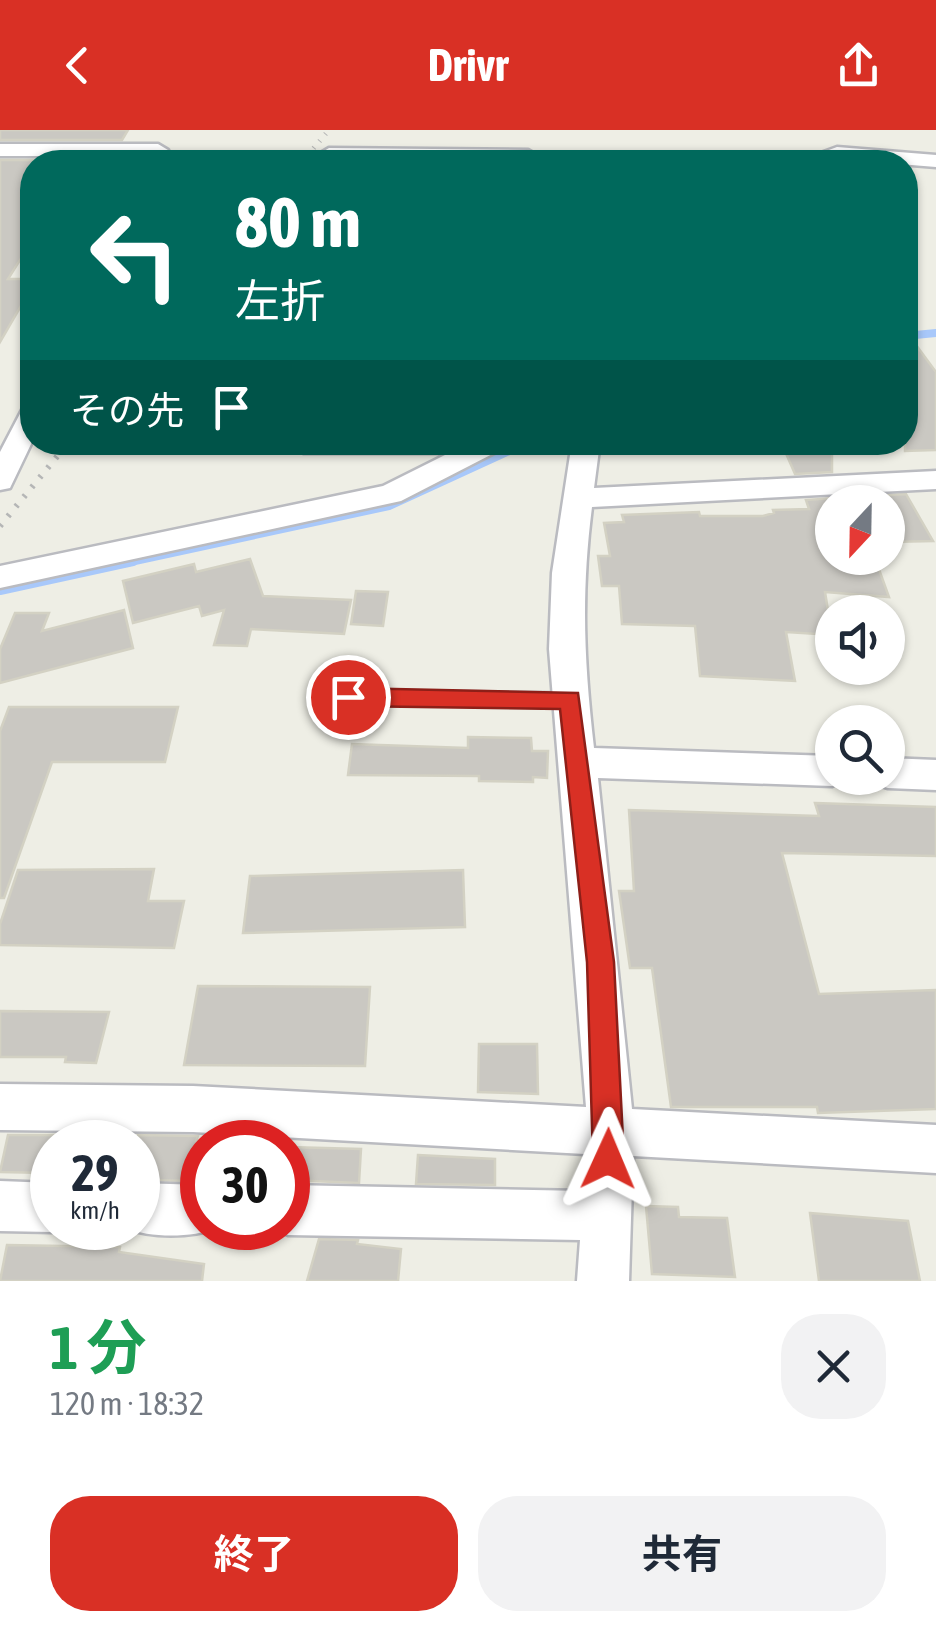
<!DOCTYPE html>
<html lang="ja">
<meta charset="utf-8">
<style>
:root{--surface:#fff;--page:#f2f2f3;--text:#1f2937;--muted:#747a83;--accent:#d93025}
body{margin:0;font-family:"Asap Condensed","Noto Sans JP",sans-serif;background:var(--page);color:var(--text);height:100vh;display:flex;flex-direction:column;font-size:38px;white-space:nowrap}
*{box-sizing:border-box;margin:0}
p{font-size:32px;color:var(--muted)}
.icon{flex:none;width:55px;height:55px;fill:none;stroke:currentColor;stroke-width:2;stroke-linecap:round;stroke-linejoin:round}
.map{position:relative;height:1151px;overflow:hidden}
.sheet{display:flex;flex-direction:column;background:var(--surface);flex:1}
.sheet>*{flex:none}
.top-card{position:absolute;left:20px;top:20px;width:898px;height:305px;border-radius:40px;box-shadow:0 2px 8px #0004;background:#00695c;color:#fff;overflow:hidden}
.needle{width:65px;rotate:202deg}
.controls{position:absolute;left:815px;top:355px;display:grid;gap:20px}
.controls a{display:grid;place-items:center;width:90px;height:90px;border-radius:50%;background:var(--surface);box-shadow:0 2px 8px #0004;font-size:50px}
.speed{position:absolute;left:30px;top:990px;display:flex;gap:20px;font-size:50px;font-weight:700;text-align:center}
.speed>*{display:grid;place-content:center;width:130px;height:130px;border-radius:50%;background:var(--surface);box-shadow:0 2px 8px #0004;line-height:1}
.speed small{font-size:25px;font-weight:400}
.speed .limit{border:15px solid #d22;background:#fff;color:#111}
.pin{position:absolute;display:grid;place-items:center;width:85px;height:85px;color:#fff;margin:-42px;border:5px solid #fff;border-radius:50%;box-shadow:0 2px 10px #0007}
.me{position:absolute;width:110px;margin:-55px;rotate:1deg;stroke-linejoin:round;filter:drop-shadow(0 0 8px #0008)}
.turn{display:flex;align-items:center;gap:35px;height:210px;padding:0 50px;font-size:45px}
.turn .icon{width:130px;height:130px;stroke-width:2.5}
.turn b{display:block;font-size:70px;line-height:85px}
.then{display:flex;align-items:center;height:95px;padding:0 50px;background:#0003;gap:20px;font-size:38px}
.round{display:grid;place-items:center;flex:none;width:105px;height:105px;border-radius:40px;background:var(--page)}
.head{display:flex;align-items:center;justify-content:space-between;height:170px;padding:0 50px}
h1{font-size:60px;font-weight:700;line-height:75px;color:#1e9e55}
.button{display:flex;gap:20px;margin-top:auto;padding:20px 50px}
.button a{flex:1;height:115px;border-radius:40px;background:var(--accent);color:#fff;font-size:40px;font-weight:700;line-height:115px;text-align:center}
.button a+a{background:var(--page);color:var(--text)}
header{display:flex;justify-content:space-between;align-items:center;height:130px;padding:0 50px;background:var(--accent);color:#fff;font-size:45px;font-weight:700}
.map>svg:first-child{display:block}
.lines{fill:none;stroke-linecap:round;stroke-linejoin:round}
.stream-far1{stroke:#a8c8fa;stroke-width:8}
.stream{stroke:#a8c8fa;stroke-width:10}
.building{fill:#cac8c2;stroke:#d3d1c3;stroke-width:2.5}
.lane-casing{stroke:#babbc0;stroke-width:4}
.street-casing{stroke:#babbc0;stroke-width:5}
.lane{fill:#fff;fill-rule:evenodd}
.street{fill:#fff;fill-rule:evenodd}
.rail-far1{stroke:#b5b6b6;stroke-width:5;stroke-dasharray:1 8;stroke-linecap:butt}
.rail{stroke:#b5b6b6;stroke-width:6;stroke-dasharray:2.5 10;stroke-linecap:butt}
.route{fill:#d93025;stroke:#8d1f18;stroke-width:2.5}
</style>
<header><svg class="icon" aria-label="back" viewBox="0 0 24 24"><path d="M15 5l-7 7 7 7"/></svg>Drivr<svg class="icon" aria-label="share" viewBox="0 0 24 24"><path d="M12 15V3M7 8l5-5 5 5M5 13v7h14v-7"/></svg></header>
<div class="map">
<svg width="936" height="1151" viewBox="0 0 936 1151">
<rect width="100%" height="100%" fill="#eeeee5"/>
<g class="lines">
<!-- stream-far1 -->
<path class="stream-far1" d="M905 206 936 203
M121 434 389 376 529 312"/>
<!-- stream -->
<path class="stream" d="M0 460 133 431"/>
</g>
<!-- building -->
<path class="building" d="M0 0H128L122 10H0Z
M0 30H110L32 32V111L8 149H32V157L0 212Z
M905 200 936 242V320L905 321Z
M781 312H832V342L795 344Z
M906 364 933 411 888 412V365Z
M832 368V430L876 431 889 467 825 462 832 505 786 502 795 551 700 546 695 496 622 494 619 456H602L598 426H610L604 393 624 392 622 385 699 382 700 386H763L774 383 773 380 809 379 806 370Z
M250 429 263 466 351 470 344 504 251 499 247 516 214 515 224 480 202 486 199 476 133 493 123 451 194 434 196 442Z
M356 461 388 462 383 496 351 494Z
M124 480 133 518 0 553V519L15 483H49L42 501Z
M9 577H178L165 632H52L4 768H0V601Z
M468 607 531 608 532 621H548L547 648 533 647V652L479 651V646L348 645 352 614 468 618Z
M815 673 936 677V726L782 723 819 864 936 860V979L818 983 817 977H671L652 838H630L619 761H634L629 680 819 686Z
M154 739 148 771H184L174 818 0 815V794L18 740Z
M463 740 465 797 243 803 250 746Z
M198 856 370 857 365 936 184 935Z
M0 881 109 882 96 933 65 932 66 927H0Z
M479 914H537L538 964 478 962Z
M8 1005H57L47 1043 0 1042Z
M138 1005 198 1006 196 1011H202V1051L138 1050Z
M288 1017 361 1019 359 1053 288 1050Z
M418 1025 495 1029V1055L416 1054Z
M646 1076 678 1077 679 1087 727 1088 735 1147 652 1144Z
M810 1083 908 1091 920 1151H819Z
M319 1109 358 1110 357 1114 401 1119 398 1151H307Z
M7 1115 120 1117 119 1122 204 1134 202 1151H0Z"/>
<g class="lines">
<!-- lane casing -->
<g class="lane-casing">
<path id="lane" d="M348 560 570 563 576 565 579 570 576 575 570 577 348 574 342 572 339 567 342 562Z"/>
</g>
<!-- street casing -->
<g class="street-casing">
<path id="street" d="M0 14H158L168 20 158 26H0Z
M837 17 936 25V37L838 29 796 32Z
M329 18 528 20 538 26 528 32 322 28 319 24Z
M32 276V312L10 358 0 360V322L23 278Z
M507 312 504 318 401 371 0 458V436L383 356 449 323H304L294 320 291 312Z
M572 312H600L594 358 936 341V359L592 377C581 464 584 531 594 618L832 626V648H847L832 656 598 648 632 979 936 995V1043L633 1026 629 1151H577L580 1110 288 1105 271 1098H288V1055L583 1061 585 1024 193 1002 0 1000V954L193 956 586 977 549 519 552 443Z
M888 628 936 630V660L888 658 875 654 872 648H888Z
M0 1051 52 1053V1098H62L52 1102 0 1101Z
M138 1053 202 1055V1098H217C192 1108 150 1108 126 1098H138Z"/>
</g>
<!-- lane -->
<use href="#lane" class="lane"/>
<!-- street -->
<use href="#street" class="street"/>
<!-- rail-far1 -->
<path class="rail-far1" d="M302 32 329 0"/>
<!-- rail -->
<path class="rail" d="M0 396 69 312"/>
</g>
<!-- route -->
<path class="route" d="M348 558 578 563 614 832 624 1029 619 1040 608 1045 597 1040 593 1029 587 832 560 579 348 576 336 567Z"/>
</svg>
<div class="controls">
<a><svg class="needle" viewBox="-14 -14 28 28"><path d="M0-13l5 13h-10z" fill="#e53935"/><path d="M0 13l5-13h-10z" fill="#747a83"/></svg></a>
<a><svg class="icon" aria-label="sound" viewBox="0 0 24 24"><path d="M4 9h4l5-4v14l-5-4H4zM17 9q2 3 0 6"/></svg></a>
<a><svg class="icon" aria-label="search" viewBox="0 0 24 24"><circle cx="10" cy="10" r="6"/><path d="M15 15l6 6"/></svg></a>
</div>
<div class="speed"><div>29<small>km/h</small></div><div class="limit">30</div></div>
<div class="pin" style="left:348px;top:567px;background:#d93025"><svg class="icon" aria-label="arrive" viewBox="0 0 24 24"><path d="M6 21V4h12l-3 4 3 4H6"/></svg></div>
<svg class="me" style="left:608px;top:1029px" viewBox="-20 -20 40 40"><path d="M0-17L14 15 0 8-14 15z" fill="#d93025" stroke="#fff" stroke-width="4"/></svg>
<div class="top-card">
<div class="turn"><svg class="icon" aria-label="left" viewBox="0 0 24 24"><path d="M17 20v-9H6M10 6l-5 5 5 5"/></svg><div><b>80 m</b>左折</div></div>
<div class="then">その先<svg class="icon" aria-label="arrive" viewBox="0 0 24 24"><path d="M6 21V4h12l-3 4 3 4H6"/></svg></div>
</div>
</div>
<section class="sheet">
<div class="head"><div><h1>1 分</h1><p>120 m · 18:32</p></div><a class="round"><svg class="icon" aria-label="close" viewBox="0 0 24 24"><path d="M6 6l12 12M18 6L6 18"/></svg></a></div>
<div class="button"><a>終了</a><a>共有</a></div>
</section>
